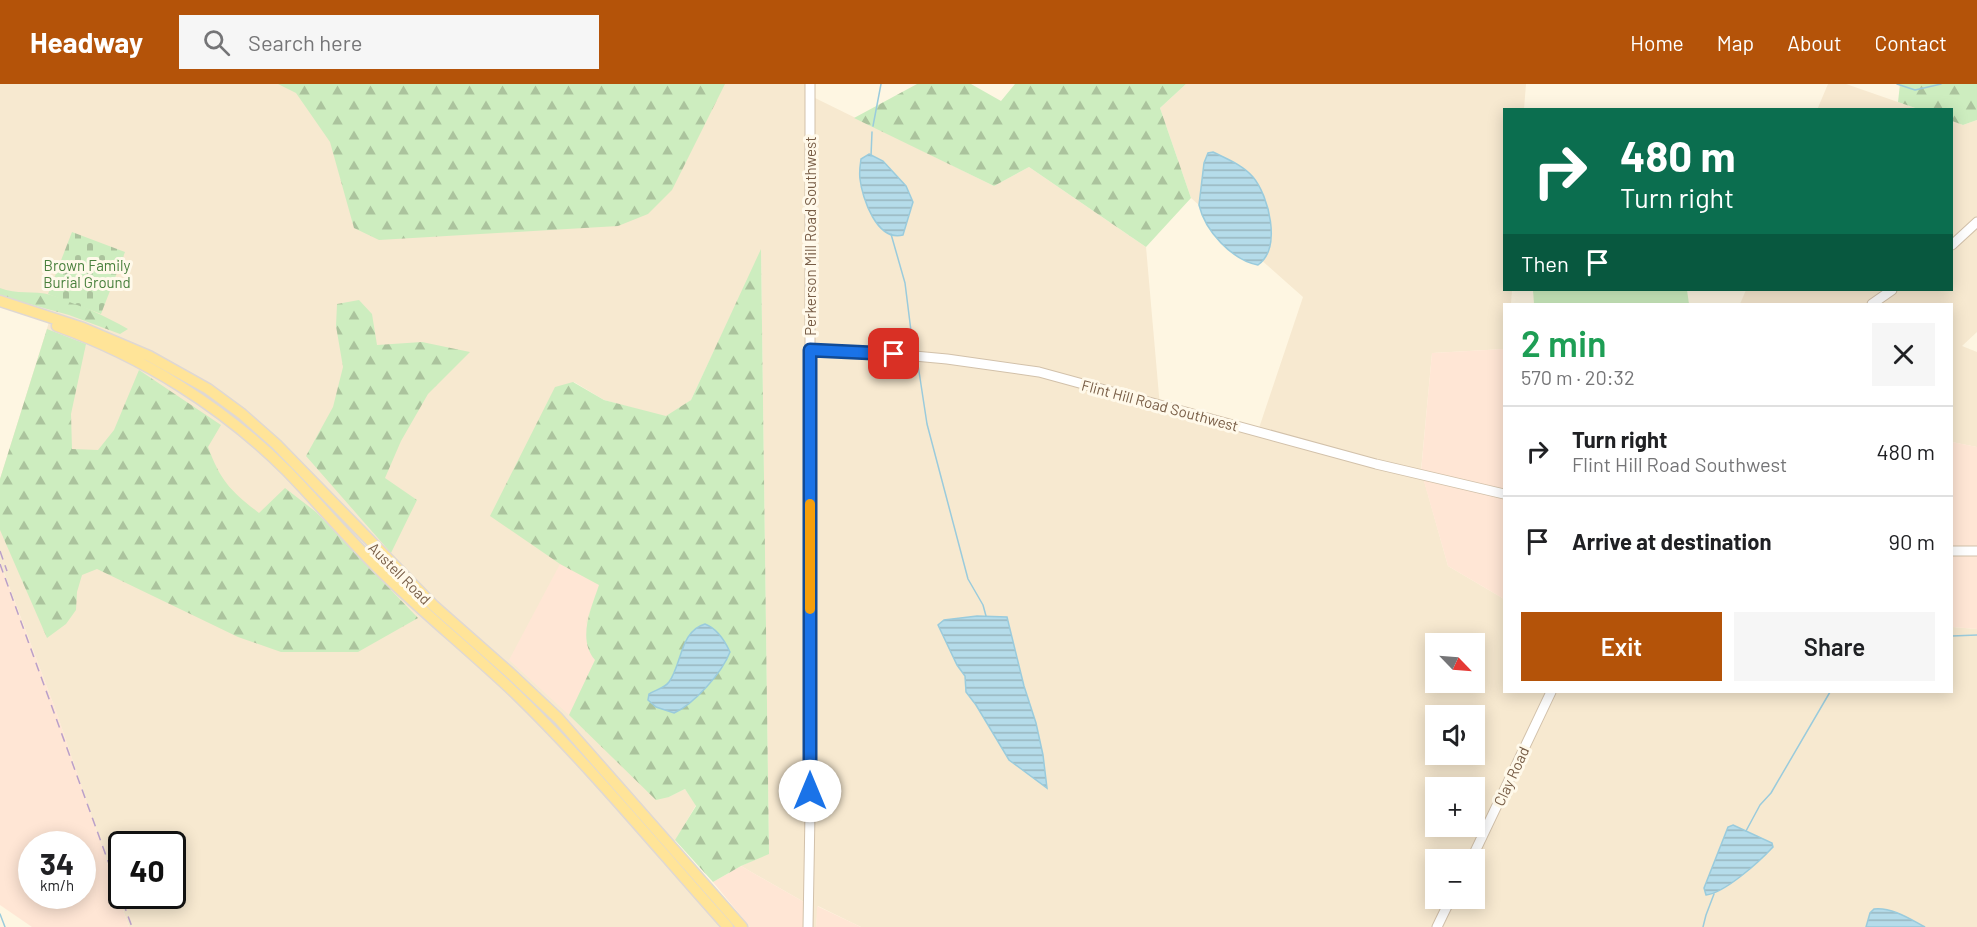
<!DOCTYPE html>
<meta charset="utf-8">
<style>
:root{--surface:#fff;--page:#f6f6f6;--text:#202124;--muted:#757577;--line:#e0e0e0;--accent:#b45309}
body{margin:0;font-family:Barlow,sans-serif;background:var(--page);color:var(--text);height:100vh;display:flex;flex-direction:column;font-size:22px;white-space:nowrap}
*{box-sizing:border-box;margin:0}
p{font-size:20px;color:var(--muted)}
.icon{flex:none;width:33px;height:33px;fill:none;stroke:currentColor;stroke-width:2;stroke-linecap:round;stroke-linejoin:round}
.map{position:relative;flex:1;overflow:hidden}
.drawer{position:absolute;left:1503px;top:219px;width:450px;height:390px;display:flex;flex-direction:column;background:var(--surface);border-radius:0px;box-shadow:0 3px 15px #0003}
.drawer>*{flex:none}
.hud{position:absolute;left:1503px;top:24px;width:450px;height:183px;border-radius:0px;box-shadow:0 3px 15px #0003;background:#0b6e4f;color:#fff;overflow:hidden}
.needle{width:39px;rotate:115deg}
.tools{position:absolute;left:1425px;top:549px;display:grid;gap:12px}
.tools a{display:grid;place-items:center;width:60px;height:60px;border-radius:0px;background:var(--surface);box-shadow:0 3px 15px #0003;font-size:30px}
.speed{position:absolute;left:18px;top:747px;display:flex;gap:12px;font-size:30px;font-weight:700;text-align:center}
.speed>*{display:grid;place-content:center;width:78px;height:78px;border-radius:50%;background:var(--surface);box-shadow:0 3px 15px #0003;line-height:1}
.speed small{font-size:15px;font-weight:400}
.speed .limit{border:3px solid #111;border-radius:9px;background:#fff;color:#111}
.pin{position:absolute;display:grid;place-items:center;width:51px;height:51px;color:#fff;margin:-26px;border-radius:12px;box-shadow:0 3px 9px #0006}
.me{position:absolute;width:66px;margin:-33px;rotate:0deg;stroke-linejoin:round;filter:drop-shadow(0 0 4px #0008)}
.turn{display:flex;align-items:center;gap:21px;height:126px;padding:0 18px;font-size:27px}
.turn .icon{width:78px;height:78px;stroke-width:2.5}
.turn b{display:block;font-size:42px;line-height:51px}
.then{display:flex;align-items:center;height:57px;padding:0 18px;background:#0003;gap:12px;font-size:22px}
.round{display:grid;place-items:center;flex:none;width:63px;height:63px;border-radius:0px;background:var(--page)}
.overview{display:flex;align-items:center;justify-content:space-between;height:102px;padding:0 18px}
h1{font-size:36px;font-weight:600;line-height:45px;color:#1e9e55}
.cta{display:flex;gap:12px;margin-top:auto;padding:12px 18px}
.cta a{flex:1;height:69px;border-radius:0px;background:var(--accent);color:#fff;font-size:24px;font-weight:600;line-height:69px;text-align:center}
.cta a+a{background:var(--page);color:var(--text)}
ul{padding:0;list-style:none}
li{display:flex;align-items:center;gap:18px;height:90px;padding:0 18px;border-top:2px solid var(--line)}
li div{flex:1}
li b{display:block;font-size:22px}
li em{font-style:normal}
header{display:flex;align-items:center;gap:36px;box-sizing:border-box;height:84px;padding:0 30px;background:var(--accent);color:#fff}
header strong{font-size:28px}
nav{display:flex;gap:33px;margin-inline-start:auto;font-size:21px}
.search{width:420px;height:54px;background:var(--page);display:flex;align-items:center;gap:15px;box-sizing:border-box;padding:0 21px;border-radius:0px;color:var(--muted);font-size:22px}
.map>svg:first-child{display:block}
.residential{fill:#f7e9d0;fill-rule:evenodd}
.commercial{fill:#ffe6d5;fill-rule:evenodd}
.forest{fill:url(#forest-firs)}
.cemetery{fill:url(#cemetery-stones)}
.park{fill:#cdedbf}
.water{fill:url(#water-rules);stroke:#9acbdc;stroke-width:1.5}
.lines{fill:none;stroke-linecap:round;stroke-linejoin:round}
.stream{stroke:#9acbdc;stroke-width:1.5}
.minor-casing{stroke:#d2c1aa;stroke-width:11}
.major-casing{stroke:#dfd8d3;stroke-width:13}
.minor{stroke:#fff;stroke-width:9}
.major{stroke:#ffe498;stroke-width:10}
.rail{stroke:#baa0c9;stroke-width:1.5;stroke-dasharray:9 6;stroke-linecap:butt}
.route-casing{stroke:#114b97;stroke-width:15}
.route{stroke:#1a73e8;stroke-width:10}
.slow{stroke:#f59e0b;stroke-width:10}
.labels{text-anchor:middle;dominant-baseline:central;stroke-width:6;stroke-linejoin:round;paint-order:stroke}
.street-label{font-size:15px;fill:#785d46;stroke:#fff9ea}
.park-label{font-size:15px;fill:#49803d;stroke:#fff9ea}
</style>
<header>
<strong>Headway</strong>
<div class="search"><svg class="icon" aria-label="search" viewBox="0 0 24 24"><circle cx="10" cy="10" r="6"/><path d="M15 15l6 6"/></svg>Search here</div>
<nav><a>Home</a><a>Map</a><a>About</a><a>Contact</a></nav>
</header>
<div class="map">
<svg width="1977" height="843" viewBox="0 0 1977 843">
<defs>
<pattern id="forest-firs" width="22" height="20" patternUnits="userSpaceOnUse" patternTransform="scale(1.5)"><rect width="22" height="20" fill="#cdedbf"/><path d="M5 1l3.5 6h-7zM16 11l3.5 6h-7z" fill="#abc39d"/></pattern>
<pattern id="cemetery-stones" width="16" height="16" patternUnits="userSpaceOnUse" patternTransform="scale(1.5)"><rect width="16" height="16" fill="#cdedbf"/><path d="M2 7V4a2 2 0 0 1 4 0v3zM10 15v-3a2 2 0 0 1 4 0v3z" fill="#abc39d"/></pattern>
<pattern id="water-rules" width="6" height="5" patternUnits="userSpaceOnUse" patternTransform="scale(1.5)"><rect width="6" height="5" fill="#b5dcea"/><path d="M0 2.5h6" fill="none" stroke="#98b6bf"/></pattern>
</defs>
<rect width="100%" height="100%" fill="#fef6e2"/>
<!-- residential -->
<path class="residential" d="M0 0H812L813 13 994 102 1029 83 1146 163 1160 323 1257 350 1303 213 1191 114 1160 24 1186 0H1526L1524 25 1504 26V206H1512L1511 220H1504V265L1432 269 1421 386 1448 482 1504 515V608H1952V543L1977 545V843H861L818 822 816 843H803L804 818 741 782 769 769 761 167 691 316 666 333 604 316 574 298 599 501 669 713 685 705 696 721 675 757 750 843H129L56 627 0 478V395L49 238 0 219ZM1436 560H1474V598H1436ZM1436 632H1474V670H1436ZM1436 704H1474V742H1436ZM122 760H172V812H122ZM1436 776H1474V814H1436Z
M1828 0H1846L1918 25 1817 26Z
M1977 36V248L1962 262 1977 268V363L1952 358V220H1740L1746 206H1952V37L1963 41Z"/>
<!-- commercial -->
<path class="commercial" d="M1504 265V515L1448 482 1421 387 1432 269Z
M1952 358 1977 363V545L1952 543Z
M0 479 56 627 129 843H32L0 821ZM32 760H82V812H32Z
M560 480 599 501 586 537 595 576 569 631 509 576Z
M741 782 804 818 803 843H750L713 798Z
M817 822 861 843H816Z"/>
<!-- forest -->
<path class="forest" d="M278 0H725L672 106 648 130 618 142 379 156 354 144 330 58 296 9Z
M917 0H971L1001 17 1015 0H1186L1160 24 1191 114 1146 163 1029 83 994 102 854 34Z
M1900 0H1977V36L1963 41 1952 37V26L1918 25 1898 18Z
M761 165 769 770 741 782 713 798 675 756 696 722 685 705 669 713 656 716 569 631 595 576C577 555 591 525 599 501L560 480 490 432 555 303 573 298 604 316 666 332 691 316Z
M0 204C16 211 34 206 51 211 78 219 103 231 128 245L120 250 69 231 0 212Z
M359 216 372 230 377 261 422 258 470 268 428 310 401 357 385 394 417 416 391 469 306 372 333 323 343 283 336 242 337 220Z
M47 245 86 260 71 330 72 365 98 366 114 346 139 286 221 341 208 363C221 398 231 407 259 429L285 404 316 428 418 534 358 568H281L238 553 97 485 82 491 77 508 76 526 66 540 47 554 0 446V395Z"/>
<!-- cemetery -->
<path class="cemetery" d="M72 148 125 168 101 230 48 210Z"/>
<!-- park -->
<path class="park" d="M1533 206H1687L1689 220H1534Z"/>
<!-- water -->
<path class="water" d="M1213 68C1227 75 1243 81 1253 93 1269 112 1282 164 1258 181 1232 176 1205 147 1199 121L1204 79 1208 69Z
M869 70 883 77 906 102 913 118 903 151C877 158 862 114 860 95 859 88 860 82 861 75Z
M977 532 1007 533 1024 602 1036 639 1043 671 1047 704 1009 676 976 621 966 608 965 592 957 581 938 541 944 536Z
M705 540C718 545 725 557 730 568 722 589 694 620 674 629L656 623 648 616 649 610C655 606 665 604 669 598 682 580 680 547 705 540Z
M1733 741 1772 759 1773 763C1760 777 1725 809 1706 811L1704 804 1728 743Z
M1874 825C1892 823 1910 835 1925 843H1866L1870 829Z"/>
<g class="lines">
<!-- stream -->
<path class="stream" d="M1897 0 1915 6 1941 0
M873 42 881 0
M871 72 872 48
M891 150 905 199 913 263
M918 281 927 340 968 495 983 521 986 532
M1952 552 1977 551
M1746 747 1760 721 1771 709 1830 608
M0 830 5 843
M1703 843 1706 831 1714 810"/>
<!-- minor casing -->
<g class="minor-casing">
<path id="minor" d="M1952 161 1977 138
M1872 220 1892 206
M810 266 882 269 947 275 1039 288 1376 380 1504 410
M1952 467H1977
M1471 776 1551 608
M808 843 810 729V0
M1437 843 1451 814"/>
</g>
<!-- major casing -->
<g class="major-casing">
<path id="major" d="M0 217 83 244 149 272 208 305 242 330 276 360 434 522 510 589 558 634 742 843
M57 242C143 273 223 323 287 387 320 421 350 457 384 490 427 532 473 569 516 610 591 683 658 765 728 843"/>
</g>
<!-- minor -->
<use href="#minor" class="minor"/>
<!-- major -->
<use href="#major" class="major"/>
<!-- rail -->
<path class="rail" d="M0 467 7 487
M0 480 132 843"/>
</g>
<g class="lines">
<!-- route casing -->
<g class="route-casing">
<path id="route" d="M810 707V266L894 270"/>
</g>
<!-- route -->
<use href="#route" class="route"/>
<!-- slow -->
<path class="slow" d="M810 420V525"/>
</g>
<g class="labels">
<!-- street labels -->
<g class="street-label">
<text transform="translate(810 152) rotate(-90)">Perkerson Mill Road Southwest</text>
<text transform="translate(1160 321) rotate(15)">Flint Hill Road Southwest</text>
<text transform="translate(400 489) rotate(45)">Austell Road</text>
<text transform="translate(1511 692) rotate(-65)">Clay Road</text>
</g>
<!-- park labels -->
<g class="park-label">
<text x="87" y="181">Brown Family<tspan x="87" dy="17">Burial Ground</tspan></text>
</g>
</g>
</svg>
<div class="tools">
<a><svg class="needle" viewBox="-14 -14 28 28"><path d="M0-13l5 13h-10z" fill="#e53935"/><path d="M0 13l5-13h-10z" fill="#757577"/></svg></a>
<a><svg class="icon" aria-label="sound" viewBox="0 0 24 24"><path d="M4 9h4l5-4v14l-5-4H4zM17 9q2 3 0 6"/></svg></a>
<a>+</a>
<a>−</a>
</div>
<div class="speed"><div>34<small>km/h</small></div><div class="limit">40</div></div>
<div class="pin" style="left:894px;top:270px;background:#d93025"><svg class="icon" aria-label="arrive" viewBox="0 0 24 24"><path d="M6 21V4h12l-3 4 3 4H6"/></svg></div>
<svg class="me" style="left:810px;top:707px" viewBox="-20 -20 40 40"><circle r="19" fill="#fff"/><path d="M0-13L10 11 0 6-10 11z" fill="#1a73e8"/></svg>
<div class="hud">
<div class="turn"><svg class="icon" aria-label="right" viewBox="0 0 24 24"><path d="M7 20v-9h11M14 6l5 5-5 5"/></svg><div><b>480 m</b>Turn right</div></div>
<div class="then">Then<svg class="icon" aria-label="arrive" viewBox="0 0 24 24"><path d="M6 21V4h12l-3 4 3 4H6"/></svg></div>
</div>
<section class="drawer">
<div class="overview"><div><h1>2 min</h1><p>570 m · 20:32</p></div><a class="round"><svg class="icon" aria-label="close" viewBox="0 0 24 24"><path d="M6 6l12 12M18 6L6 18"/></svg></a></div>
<ul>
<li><svg class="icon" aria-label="right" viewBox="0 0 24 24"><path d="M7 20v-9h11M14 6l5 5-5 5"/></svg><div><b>Turn right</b><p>Flint Hill Road Southwest</p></div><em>480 m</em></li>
<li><svg class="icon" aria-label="arrive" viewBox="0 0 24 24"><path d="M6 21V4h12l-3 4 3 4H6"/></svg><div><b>Arrive at destination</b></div><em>90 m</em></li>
</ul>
<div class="cta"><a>Exit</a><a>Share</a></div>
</section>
</div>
